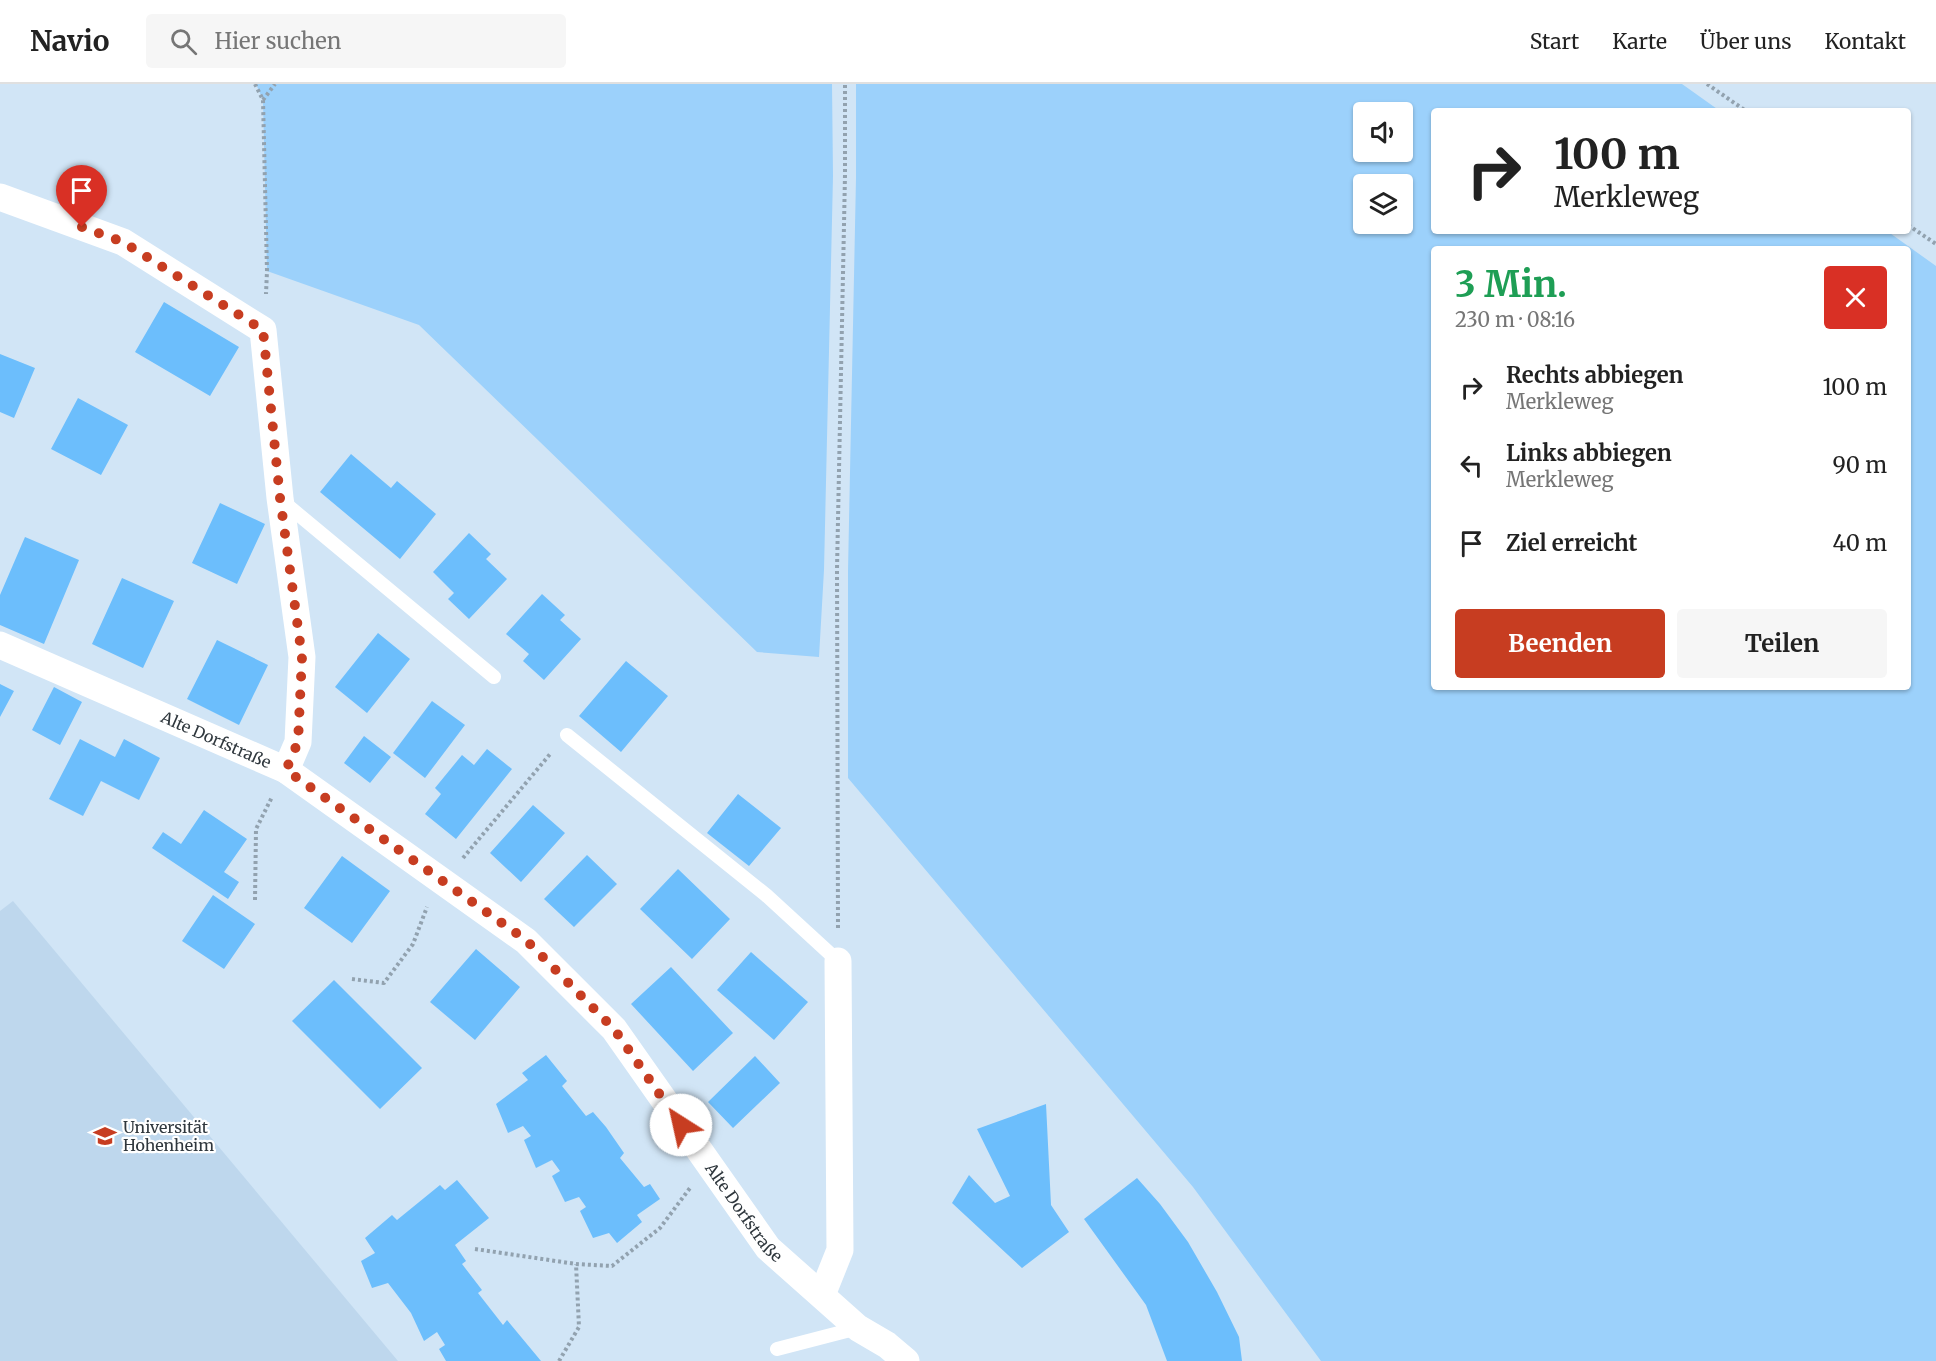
<!DOCTYPE html>
<html lang="de">
<meta charset="utf-8">
<style>
:root{--surface:#fff;--page:#f6f6f6;--text:#222;--muted:#767676;--line:#e0e0e0;--accent:#c73d21}
body{margin:0;font-family:Merriweather,serif;background:var(--page);color:var(--text);height:100vh;display:flex;flex-direction:column;font-size:22px;white-space:nowrap}
*{box-sizing:border-box;margin:0}
p{font-size:20px;color:var(--muted)}
.icon{flex:none;width:33px;height:33px;fill:none;stroke:currentColor;stroke-width:2;stroke-linecap:round;stroke-linejoin:round}
.map{position:relative;flex:1;overflow:hidden}
.sheet{position:absolute;left:1431px;top:162px;width:480px;height:444px;display:flex;flex-direction:column;background:var(--surface);border-radius:6px;box-shadow:0 2px 4px #0004}
.sheet>*{flex:none}
.top-card{position:absolute;left:1431px;top:24px;width:480px;height:126px;border-radius:6px;box-shadow:0 2px 4px #0004;background:#fff;color:var(--text);overflow:hidden}
.buttons{position:absolute;left:1353px;top:18px;display:grid;gap:12px}
.buttons a{display:grid;place-items:center;width:60px;height:60px;border-radius:6px;background:var(--surface);box-shadow:0 2px 4px #0004;font-size:30px}
.pin{position:absolute;display:grid;place-items:center;width:51px;height:51px;color:#fff;margin:-62px -26px;border-radius:50% 50% 50% 0;rotate:-45deg;box-shadow:0 0 6px #0007}
.pin .icon{rotate:45deg}
.me{position:absolute;width:66px;margin:-33px;rotate:325deg;stroke-linejoin:round;filter:drop-shadow(0 0 4px #0008)}
.turn{display:flex;align-items:center;gap:21px;height:126px;padding:0 24px;font-size:27px}
.turn .icon{width:78px;height:78px;stroke-width:2.5}
.turn b{display:block;font-size:42px;line-height:51px}
.round{display:grid;place-items:center;flex:none;width:63px;height:63px;border-radius:6px;background:var(--page)}
.overview{display:flex;align-items:center;justify-content:space-between;height:102px;padding:0 24px}
h1{font-size:36px;font-weight:700;line-height:45px;color:#1e9e55}
.primary-button{display:flex;gap:12px;margin-top:auto;padding:12px 24px}
.primary-button a{flex:1;height:69px;border-radius:6px;background:var(--accent);color:#fff;font-size:24px;font-weight:700;line-height:69px;text-align:center}
.primary-button a+a{background:var(--page);color:var(--text)}
ul{padding:0;list-style:none}
li{display:flex;align-items:center;gap:18px;height:78px;padding:0 24px}
li div{flex:1}
li b{display:block;font-size:22px}
li em{font-style:normal}
header{display:flex;align-items:center;gap:36px;box-sizing:border-box;height:84px;padding:0 30px;background:var(--surface);border-bottom:2px solid var(--line)}
header strong{font-size:28px}
nav{display:flex;gap:33px;margin-inline-start:auto;font-size:21px}
.search{width:420px;height:54px;background:var(--page);display:flex;align-items:center;gap:15px;box-sizing:border-box;padding:0 21px;border-radius:6px;color:var(--muted);font-size:22px}
.map>svg:first-child{display:block}
.built{fill:#bed7ed}
.green{fill:#9cd1fb;fill-rule:evenodd}
.building{fill:#6cbefc}
.lines{fill:none;stroke-linecap:round;stroke-linejoin:round}
.path{stroke:#92a2af;stroke-width:4;stroke-dasharray:3 3;stroke-linecap:butt}
.service{stroke:#fff;stroke-width:14}
.minor{stroke:#fff;stroke-width:27}
.route{stroke:#c73d21;stroke-width:10;stroke-dasharray:0 18}
.labels{text-anchor:middle;dominant-baseline:central;stroke-width:4.5;stroke-linejoin:round;paint-order:stroke}
.street-label{font-size:16px;fill:#2f373d;stroke:#fff}
.poi-label{font-size:16px;fill:#2f373d;stroke:#fff;text-anchor:start}
</style>
<header>
<strong>Navio</strong>
<div class="search"><svg class="icon" aria-label="search" viewBox="0 0 24 24"><circle cx="10" cy="10" r="6"/><path d="M15 15l6 6"/></svg>Hier suchen</div>
<nav><a>Start</a><a>Karte</a><a>Über uns</a><a>Kontakt</a></nav>
</header>
<div class="map">
<svg width="1936" height="1277" viewBox="0 0 1936 1277">
<rect width="100%" height="100%" fill="#d1e5f6"/>
<!-- built -->
<path class="built" d="M13 817 398 1277H0V827Z"/>
<!-- green -->
<path class="green" d="M256 0H832L833 92 824 486 819 573 757 568 419 241 267 187 263 16Z
M856 0H1682L1720 27H1434V147H1887L1936 182V1277H1321L1193 1103 848 694V487L856 94ZM1402 28V68H1364V28ZM1364 100H1402V140H1364ZM1434 165H1908V603H1434Z"/>
<!-- building -->
<path class="building" d="M164 218 239 263 210 312 135 268Z
M0 270 35 284 14 334 0 328Z
M78 314 128 341 101 391 51 365Z
M351 370 391 404 397 397 436 430 400 475 320 408Z
M220 419 265 440 237 500 192 479Z
M469 449 491 470 486 475 507 495 469 535 448 515 454 509 433 488Z
M25 453 79 476 44 560 0 541V511Z
M122 494 174 517 143 584 92 560Z
M542 510 565 531 560 536 581 555 544 596 523 577 529 570 506 550Z
M378 549 410 575 367 629 335 603Z
M217 556 268 581 239 641 187 615Z
M626 577 668 612 621 668 579 632Z
M0 600 14 607 0 633Z
M54 603 82 618 60 661 32 646Z
M432 617 465 641 425 694 393 669Z
M364 652 391 673 370 699 344 679Z
M80 655 115 673 124 655 160 674 139 716 101 697 83 732 49 715Z
M487 665 512 685 456 755 425 730 441 710 435 704 462 671 474 681Z
M738 710 781 744 749 782 707 749Z
M533 721 565 749 521 798 490 769Z
M204 726 247 755 224 788 239 798 228 815 152 764 163 748 181 760Z
M587 771 617 800 574 843 544 815Z
M342 772 390 807 352 859 304 824Z
M678 785 730 835 692 875 640 825Z
M213 811 255 840 224 885 182 857Z
M476 865 520 903 475 956 430 918Z
M751 868 808 918 774 956 717 906Z
M671 883 733 949 693 987 631 920Z
M334 896 422 984 380 1025 292 937Z
M546 971 567 997 562 1002 586 1032 593 1028 606 1043 624 1069 620 1074 644 1103 650 1100 660 1115 637 1131 642 1138 617 1159 609 1149 593 1154 580 1127 586 1123 579 1113 565 1118 552 1092 560 1087 552 1076 536 1084 524 1056 531 1052 523 1042 508 1049 496 1020 528 996 522 989Z
M755 972 780 999 733 1044 708 1018Z
M1046 1020 1051 1121 1069 1148 1022 1184 952 1119 969 1091 995 1119 1010 1112 977 1045Z
M1137 1094 1160 1120 1188 1158 1217 1208 1239 1253 1242 1277H1167L1146 1221 1084 1135Z
M457 1096 489 1134 455 1161 466 1177 462 1180 482 1206 478 1209 503 1241 507 1236 541 1277H446L439 1265 445 1261 437 1248 424 1257 411 1229 388 1199 372 1204 361 1177 375 1169 365 1154 392 1131 397 1136 440 1101 445 1106Z"/>
<g class="lines">
<!-- path -->
<path class="path" d="M255 0 263 16 267 187 266 210
M1707 0 1746 27
M263 16 275 0
M1908 141 1936 160
M463 774 551 669
M255 816 256 745 272 713
M838 844 837 485 845 91V0
M352 895 384 899 413 860 427 823
M475 1165 576 1180 612 1182 660 1144 690 1104
M559 1277 579 1243 576 1180"/>
<!-- service -->
<path class="service" d="M281 416 494 593
M567 651 766 811 838 877
M777 1265 858 1244"/>
<!-- minor -->
<g class="minor">
<path d="M0 113 123 158 263 246 280 414 302 573 298 658 286 686"/>
<path id="s1" d="M0 561 286 686 526 857 614 945 768 1164 858 1244 887 1261 906 1277"/>
<path d="M822 1211 840 1166 838 877"/>
</g>
</g>
<g class="lines">
<!-- route -->
<path class="route" d="M82 143 123 158 263 246 280 414 302 573 298 658 286 686 526 856 614 945 681 1041"/>
</g>
<!-- icons -->
<defs>
<g id="university-bare" transform="scale(1.8)"><path d="M0-5L7-2L0 1L-7-2ZM-4 1L0 2.5L4 1V4Q0 6-4 4Z" fill="#c73d21" stroke="#fff" stroke-width="2.5" paint-order="stroke"/></g>
</defs>
<g fill-rule="evenodd">
<use href="#university-bare" x="105" y="1052"/>
</g>
<g class="labels">
<!-- street labels -->
<g class="street-label">
<text stroke="none"><textPath href="#s1" startOffset="236">Alte Dorfstraße</textPath></text>
<text stroke="none"><textPath href="#s1" startOffset="956">Alte Dorfstraße</textPath></text>
</g>
<!-- poi labels -->
<g class="poi-label">
<text x="123" y="1043">Universität<tspan x="123" dy="18">Hohenheim</tspan></text>
</g>
</g>
</svg>
<div class="buttons">
<a><svg class="icon" aria-label="sound" viewBox="0 0 24 24"><path d="M4 9h4l5-4v14l-5-4H4zM17 9q2 3 0 6"/></svg></a>
<a><svg class="icon" aria-label="layers" viewBox="0 0 24 24"><path d="M12 4l9 5-9 5-9-5zM3 14l9 5 9-5"/></svg></a>
</div>
<div class="pin" style="left:82px;top:143px;background:#d93025"><svg class="icon" aria-label="arrive" viewBox="0 0 24 24"><path d="M6 21V4h12l-3 4 3 4H6"/></svg></div>
<svg class="me" style="left:681px;top:1041px" viewBox="-20 -20 40 40"><circle r="19" fill="#fff"/><path d="M0-13L10 11 0 6-10 11z" fill="#c73d21"/></svg>
<div class="top-card">
<div class="turn"><svg class="icon" aria-label="right" viewBox="0 0 24 24"><path d="M7 20v-9h11M14 6l5 5-5 5"/></svg><div><b>100 m</b>Merkleweg</div></div>
</div>
<section class="sheet">
<div class="overview"><div><h1>3 Min.</h1><p>230 m · 08:16</p></div><a class="round" style="background:#d93025;color:#fff"><svg class="icon" aria-label="close" viewBox="0 0 24 24"><path d="M6 6l12 12M18 6L6 18"/></svg></a></div>
<ul>
<li><svg class="icon" aria-label="right" viewBox="0 0 24 24"><path d="M7 20v-9h11M14 6l5 5-5 5"/></svg><div><b>Rechts abbiegen</b><p>Merkleweg</p></div><em>100 m</em></li>
<li><svg class="icon" aria-label="left" viewBox="0 0 24 24"><path d="M17 20v-9H6M10 6l-5 5 5 5"/></svg><div><b>Links abbiegen</b><p>Merkleweg</p></div><em>90 m</em></li>
<li><svg class="icon" aria-label="arrive" viewBox="0 0 24 24"><path d="M6 21V4h12l-3 4 3 4H6"/></svg><div><b>Ziel erreicht</b></div><em>40 m</em></li>
</ul>
<div class="primary-button"><a>Beenden</a><a>Teilen</a></div>
</section>
</div>
